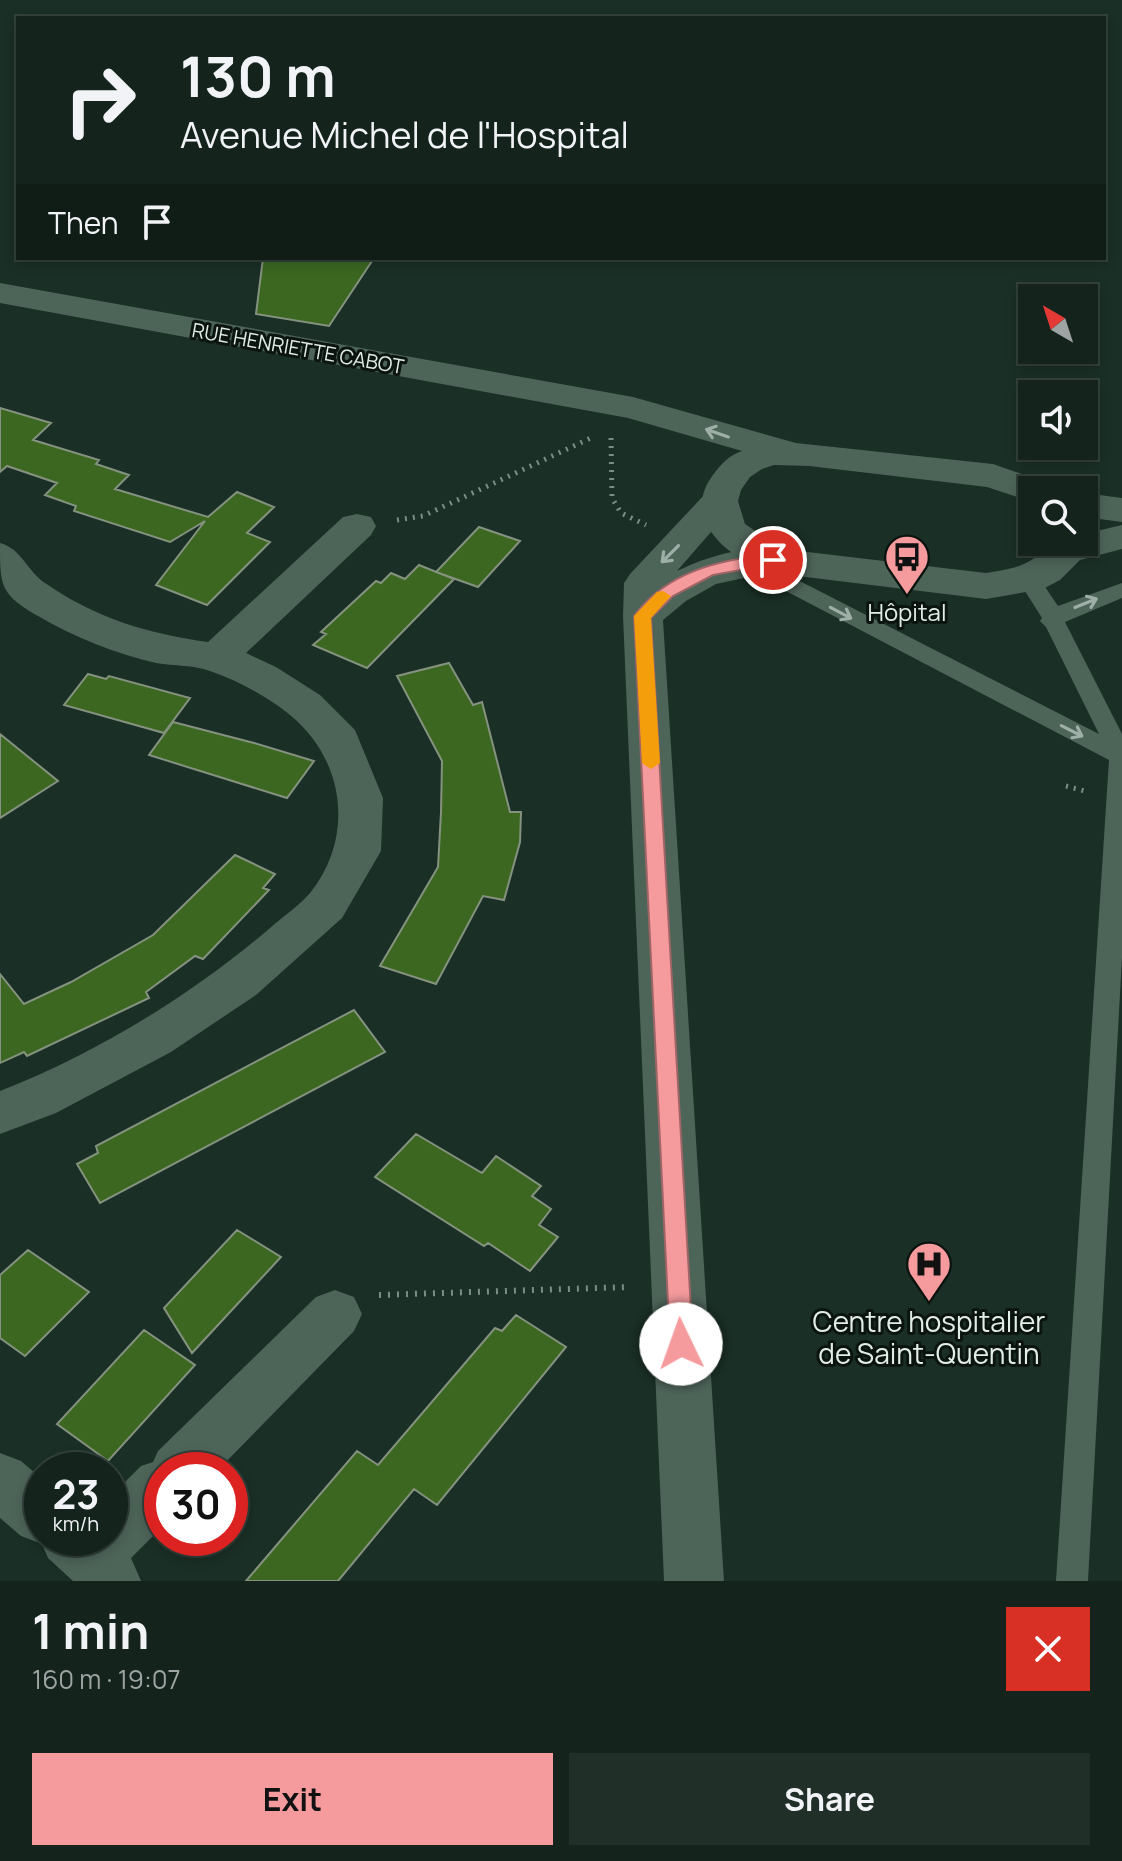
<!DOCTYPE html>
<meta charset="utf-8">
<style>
:root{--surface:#14231c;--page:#212f29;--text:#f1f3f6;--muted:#9da4a3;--line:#33403b;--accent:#f59b9d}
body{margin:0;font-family:Manrope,sans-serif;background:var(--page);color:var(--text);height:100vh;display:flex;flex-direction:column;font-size:30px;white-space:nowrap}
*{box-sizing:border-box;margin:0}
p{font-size:26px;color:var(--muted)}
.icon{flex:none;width:44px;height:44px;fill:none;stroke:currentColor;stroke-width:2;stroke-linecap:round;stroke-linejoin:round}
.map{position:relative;height:1581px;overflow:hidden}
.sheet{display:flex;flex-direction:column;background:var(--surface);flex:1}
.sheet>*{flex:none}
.guide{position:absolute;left:16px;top:16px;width:1090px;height:244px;border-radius:0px;box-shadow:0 4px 12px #0003,0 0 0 2px var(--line);background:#14231c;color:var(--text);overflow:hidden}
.needle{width:52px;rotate:321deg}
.controls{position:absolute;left:1018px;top:284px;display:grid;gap:16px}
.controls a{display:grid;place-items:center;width:80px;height:80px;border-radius:0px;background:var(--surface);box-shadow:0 4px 12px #0003,0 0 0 2px var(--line);font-size:40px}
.speed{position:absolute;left:24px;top:1452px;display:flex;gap:16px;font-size:40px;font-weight:700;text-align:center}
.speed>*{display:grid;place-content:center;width:104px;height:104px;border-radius:50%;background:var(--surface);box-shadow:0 4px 12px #0003,0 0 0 2px var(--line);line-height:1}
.speed small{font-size:20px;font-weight:400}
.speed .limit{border:12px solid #d22;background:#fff;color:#111}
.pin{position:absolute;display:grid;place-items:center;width:68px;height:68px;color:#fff;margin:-34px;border:4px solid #fff;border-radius:50%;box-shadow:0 2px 8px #0007}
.me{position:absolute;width:88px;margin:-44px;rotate:357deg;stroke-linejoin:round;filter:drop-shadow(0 0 6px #0008)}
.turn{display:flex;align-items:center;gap:28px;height:168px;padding:0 32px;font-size:36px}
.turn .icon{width:104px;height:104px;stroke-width:2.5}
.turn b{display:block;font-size:56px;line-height:68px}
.then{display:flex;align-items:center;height:76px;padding:0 32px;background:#0003;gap:16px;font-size:30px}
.round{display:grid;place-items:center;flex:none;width:84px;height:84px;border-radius:0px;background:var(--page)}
.headline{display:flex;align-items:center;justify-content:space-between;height:136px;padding:0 32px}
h1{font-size:48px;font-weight:700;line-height:60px}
.button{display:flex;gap:16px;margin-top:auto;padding:16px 32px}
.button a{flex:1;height:92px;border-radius:0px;background:var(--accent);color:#111;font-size:32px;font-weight:700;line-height:92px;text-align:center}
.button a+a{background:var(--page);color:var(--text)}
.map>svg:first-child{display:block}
.building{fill:#3b6721;stroke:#85927f;stroke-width:2}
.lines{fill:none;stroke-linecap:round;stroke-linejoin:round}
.path-far1{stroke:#7c8d85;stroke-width:5;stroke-dasharray:2 6;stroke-linecap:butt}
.path{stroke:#7c8d85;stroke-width:6;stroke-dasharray:2 7;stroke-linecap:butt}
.service{fill:#4d6459;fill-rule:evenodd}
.minor{fill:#4d6459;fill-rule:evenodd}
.tertiary{fill:#4d6459;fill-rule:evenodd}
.oneway{stroke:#9eafa7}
.route{fill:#f59b9d;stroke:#9f6566;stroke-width:2}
.slow{fill:#f59e0b}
.labels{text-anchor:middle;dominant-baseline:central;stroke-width:6;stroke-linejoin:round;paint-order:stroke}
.far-street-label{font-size:20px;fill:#e1ede7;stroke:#0c1410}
.poi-label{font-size:24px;fill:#e1ede7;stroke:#0c1410}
.near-poi-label{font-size:28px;fill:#e1ede7;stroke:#0c1410}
</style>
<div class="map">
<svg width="1122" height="1581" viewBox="0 0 1122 1581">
<rect width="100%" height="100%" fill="#1a2f26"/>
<!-- building -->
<path class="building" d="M263 258H374L329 326 256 314Z
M0 408 51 423 33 440 99 460 96 464 129 475 115 489 208 517 237 492 274 507 247 533 270 542 207 605 156 585 205 521 170 542 74 511 76 506 45 495 57 483 7 466 0 472Z
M479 527 520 541 478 587 436 572Z
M419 565 454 579 367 668 313 645 326 634 321 632 376 581 381 583 391 573 405 579Z
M449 663 473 705 482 702 510 812H521L520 842 504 900 483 896 436 984 380 966 438 867 441 812 442 761 397 676Z
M88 674 106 679 109 676 190 698 164 733 64 705Z
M173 722 254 743 314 761 287 798 149 755Z
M0 734 58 781 0 818Z
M235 855 275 874 263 888 269 890 203 959 195 956 146 992 149 998 27 1056 24 1052 0 1063V974L24 1004 71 982 153 935Z
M354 1010 385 1052 100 1203 77 1164 98 1153 96 1146Z
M416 1134 482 1173 496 1156 541 1186 532 1196 551 1209 539 1225 558 1237 530 1271 488 1243 484 1246 375 1177Z
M237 1230 281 1257 192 1353 164 1308Z
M28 1250 89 1292 25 1356 0 1338V1275Z
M516 1315 566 1347 437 1505 414 1489 338 1581H246L357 1451 378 1465 495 1328 502 1331Z
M144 1330 195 1365 108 1461 57 1424Z"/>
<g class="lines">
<!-- path-far1 -->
<path class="path-far1" d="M611 438 612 498 621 513 646 525
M397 520 423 516 593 437
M1066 786 1085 791"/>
<!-- path -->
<path class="path" d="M379 1295 629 1287"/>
<!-- service -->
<path class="service" d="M744 545 752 547 757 558 784 573 1099 734 1046 627 1040 621 1042 618 1018 580 1021 575H1037L1058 606 1122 583V598L1065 622 1122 734V957L1088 1581H1056L1109 760 740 567 733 552Z"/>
<!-- minor -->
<path class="minor" d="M719 489 732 493 738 501 677 571C708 556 753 542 787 551L793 560 787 569 716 584 686 601 663 620 724 1581H664L623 616 624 583 630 574 706 493Z
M357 514 371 517 376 526 371 535 246 653 276 667 320 695 355 730 383 798 381 851 342 918 256 995 171 1052 56 1113 0 1134V1091C97 1053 190 996 269 929 282 917 299 906 310 893 355 837 345 760 290 715 268 697 237 680 210 671 194 665 174 666 156 663 116 654 74 637 38 616 0 594 0 586 0 543 22 549 27 571 45 583 95 618 149 634 208 642L343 517Z
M335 1290 354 1297 362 1314 354 1331 218 1470H162V1527L131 1558 141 1581H73L48 1558 42 1544 21 1536 0 1518V1453L21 1461 42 1479V1538H110V1497L141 1466 153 1462 158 1451 316 1297Z"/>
<!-- tertiary -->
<path class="tertiary" d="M0 283 633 397 796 443 993 464 1045 482 1051 490H1032V502L987 487 809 466 774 465 762 469 750 477 741 490 738 501 745 524 782 549 986 573C1012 569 1027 567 1046 548L1047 542H1084V534L1122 525V549L1080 560 1060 580 1043 589 986 599 773 573C731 561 679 520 713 475 721 464 729 455 742 451L628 418 0 303Z
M1084 493 1122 498V522L1084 517Z"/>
</g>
<!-- one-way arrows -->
<defs><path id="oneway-shaft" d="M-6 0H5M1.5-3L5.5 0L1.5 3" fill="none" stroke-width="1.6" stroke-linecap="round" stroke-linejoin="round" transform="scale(2)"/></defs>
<g class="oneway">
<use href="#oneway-shaft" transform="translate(717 433) rotate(-161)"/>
<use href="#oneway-shaft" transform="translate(670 554) rotate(135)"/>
<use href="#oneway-shaft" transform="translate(1086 603) rotate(-22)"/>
<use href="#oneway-shaft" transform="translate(841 613) rotate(28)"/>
<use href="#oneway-shaft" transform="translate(1072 731) rotate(27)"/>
</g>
<!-- route -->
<path class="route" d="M773 555 782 560 779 563 713 575 673 596 651 618 693 1344 689 1352 681 1355 673 1352 670 1344 634 616C666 572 722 558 773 555Z"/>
<!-- slow -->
<path class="slow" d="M663 591 671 596 651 618 660 763 651 769 642 763 634 616 657 592Z"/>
<!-- icons -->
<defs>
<g id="bus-pin" transform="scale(2.3)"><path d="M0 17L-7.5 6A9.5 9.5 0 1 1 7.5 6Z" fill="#f59b9d" stroke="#0c1410"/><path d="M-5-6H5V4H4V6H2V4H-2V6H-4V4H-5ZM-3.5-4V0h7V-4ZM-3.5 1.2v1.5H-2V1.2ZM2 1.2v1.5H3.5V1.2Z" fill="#111"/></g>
<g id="hospital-pin" transform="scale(2.3)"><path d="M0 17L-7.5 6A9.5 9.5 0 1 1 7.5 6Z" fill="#f59b9d" stroke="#0c1410"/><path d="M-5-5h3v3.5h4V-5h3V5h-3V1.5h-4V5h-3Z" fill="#111"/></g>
</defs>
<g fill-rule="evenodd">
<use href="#bus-pin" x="907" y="557"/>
<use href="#hospital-pin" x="929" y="1264"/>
</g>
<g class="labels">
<!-- far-street labels -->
<g class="far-street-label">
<text transform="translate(298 348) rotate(10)">RUE HENRIETTE CABOT</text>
</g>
<!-- poi labels -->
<g class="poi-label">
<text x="907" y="611">Hôpital</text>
</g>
<!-- near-poi labels -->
<g class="near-poi-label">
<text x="929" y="1321">Centre hospitalier<tspan x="929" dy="32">de Saint-Quentin</tspan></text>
</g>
</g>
</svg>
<div class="controls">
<a><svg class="needle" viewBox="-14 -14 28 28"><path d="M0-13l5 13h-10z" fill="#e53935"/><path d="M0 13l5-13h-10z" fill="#9da4a3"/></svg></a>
<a><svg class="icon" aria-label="sound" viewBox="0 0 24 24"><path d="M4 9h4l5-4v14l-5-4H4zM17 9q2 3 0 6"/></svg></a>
<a><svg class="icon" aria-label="search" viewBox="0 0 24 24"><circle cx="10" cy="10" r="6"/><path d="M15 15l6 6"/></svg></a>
</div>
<div class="speed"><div>23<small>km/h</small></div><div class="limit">30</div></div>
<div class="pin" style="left:773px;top:560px;background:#d93025"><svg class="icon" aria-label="arrive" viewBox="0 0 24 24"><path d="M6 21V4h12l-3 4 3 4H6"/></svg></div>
<svg class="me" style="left:681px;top:1344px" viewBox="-20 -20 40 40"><circle r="19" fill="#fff"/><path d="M0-13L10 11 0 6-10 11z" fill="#f59b9d"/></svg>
<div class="guide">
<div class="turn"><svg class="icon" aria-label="right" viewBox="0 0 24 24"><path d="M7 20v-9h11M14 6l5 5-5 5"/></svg><div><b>130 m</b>Avenue Michel de l'Hospital</div></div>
<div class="then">Then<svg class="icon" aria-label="arrive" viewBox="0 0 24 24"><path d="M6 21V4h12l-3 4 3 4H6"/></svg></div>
</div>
</div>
<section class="sheet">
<div class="headline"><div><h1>1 min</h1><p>160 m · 19:07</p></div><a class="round" style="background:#d93025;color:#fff"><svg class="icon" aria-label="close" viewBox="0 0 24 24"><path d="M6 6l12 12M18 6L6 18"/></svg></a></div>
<div class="button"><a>Exit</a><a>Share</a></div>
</section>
